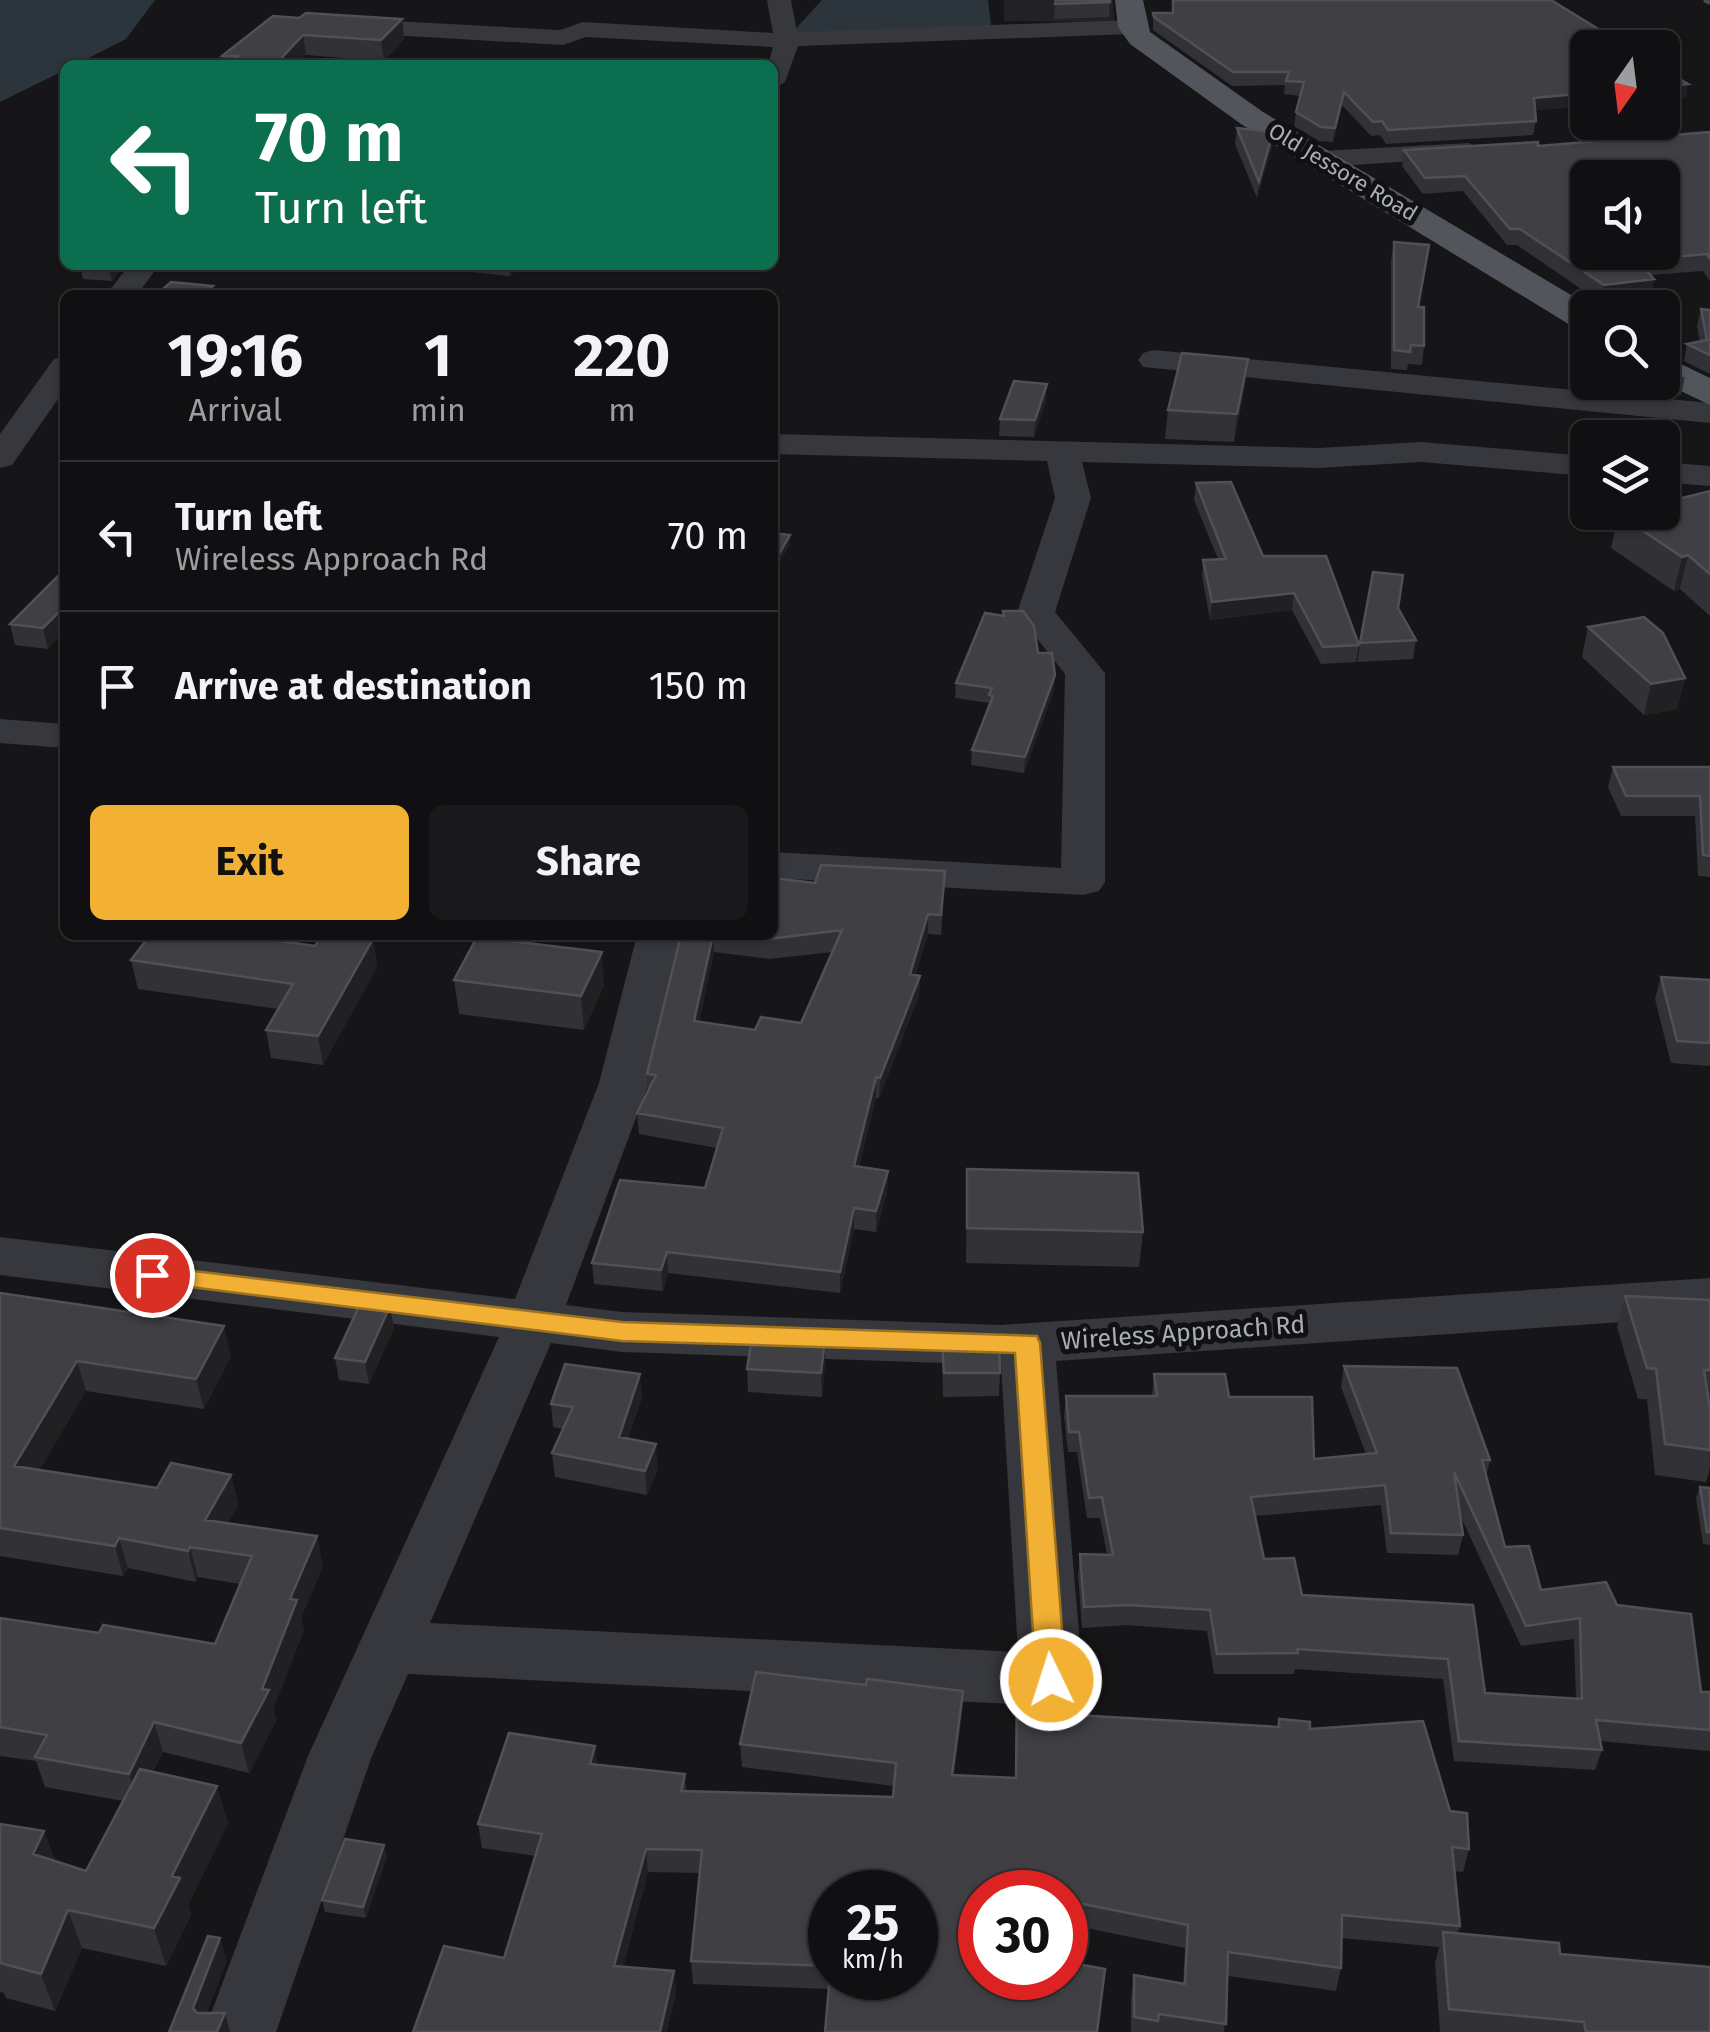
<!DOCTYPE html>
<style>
:root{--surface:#101012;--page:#19191b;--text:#f1f3f6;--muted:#9c9d9f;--line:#303032;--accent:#f2b134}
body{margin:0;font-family:"Fira Sans",sans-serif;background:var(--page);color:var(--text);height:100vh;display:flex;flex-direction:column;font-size:38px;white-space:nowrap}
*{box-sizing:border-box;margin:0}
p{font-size:32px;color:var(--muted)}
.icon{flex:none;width:55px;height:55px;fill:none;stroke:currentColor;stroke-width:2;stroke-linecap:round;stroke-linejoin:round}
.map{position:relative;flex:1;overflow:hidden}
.side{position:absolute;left:60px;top:290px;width:718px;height:650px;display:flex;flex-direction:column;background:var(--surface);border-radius:15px;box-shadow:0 2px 8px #0004,0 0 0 2px var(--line)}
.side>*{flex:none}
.banner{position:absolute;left:60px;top:60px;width:718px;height:210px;border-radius:15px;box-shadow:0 2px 8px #0004,0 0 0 2px var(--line);background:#0b6e4f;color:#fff;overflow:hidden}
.needle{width:65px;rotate:194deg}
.fabs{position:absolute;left:1570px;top:30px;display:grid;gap:20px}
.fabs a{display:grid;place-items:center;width:110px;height:110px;border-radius:15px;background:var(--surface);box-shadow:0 2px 8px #0004,0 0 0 2px var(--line);font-size:50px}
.speed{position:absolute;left:808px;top:1870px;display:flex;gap:20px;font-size:50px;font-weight:700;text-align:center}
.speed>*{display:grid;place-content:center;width:130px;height:130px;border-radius:50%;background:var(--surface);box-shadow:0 2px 8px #0004,0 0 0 2px var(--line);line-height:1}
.speed small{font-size:25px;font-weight:400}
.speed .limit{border:15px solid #d22;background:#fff;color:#111}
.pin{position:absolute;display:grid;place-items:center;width:85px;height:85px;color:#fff;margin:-42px;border:5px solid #fff;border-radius:50%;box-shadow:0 2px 10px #0007}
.me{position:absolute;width:110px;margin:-55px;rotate:356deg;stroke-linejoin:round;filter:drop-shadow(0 0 8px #0008)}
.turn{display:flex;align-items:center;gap:35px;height:210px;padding:0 30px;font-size:45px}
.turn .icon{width:130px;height:130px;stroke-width:2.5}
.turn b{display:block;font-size:70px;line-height:85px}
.eta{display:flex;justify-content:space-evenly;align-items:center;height:170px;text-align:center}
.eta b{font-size:60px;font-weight:700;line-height:70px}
.action{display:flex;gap:20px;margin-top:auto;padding:20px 30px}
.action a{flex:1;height:115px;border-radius:15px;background:var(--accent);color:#111;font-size:40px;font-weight:700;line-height:115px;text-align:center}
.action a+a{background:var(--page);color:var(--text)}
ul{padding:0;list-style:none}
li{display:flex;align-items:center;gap:30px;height:150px;padding:0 30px;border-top:2px solid var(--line)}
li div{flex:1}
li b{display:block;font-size:38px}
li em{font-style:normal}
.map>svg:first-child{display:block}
.built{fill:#222225}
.water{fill:#2c353c}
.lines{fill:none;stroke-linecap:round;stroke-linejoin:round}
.minor{fill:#37383d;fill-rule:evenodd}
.major{fill:#53555c;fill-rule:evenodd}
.rail{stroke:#4a4c52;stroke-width:4;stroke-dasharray:8 6;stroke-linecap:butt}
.wall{fill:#323236;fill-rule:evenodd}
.shaded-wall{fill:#212124}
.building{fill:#3f3f44;stroke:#4f5156;stroke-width:2.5;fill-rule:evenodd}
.route{fill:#f2b134;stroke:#9d7322;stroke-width:2.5}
.labels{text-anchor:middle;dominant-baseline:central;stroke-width:10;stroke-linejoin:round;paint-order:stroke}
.far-street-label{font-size:22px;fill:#a8adb8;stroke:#111113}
.street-label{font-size:25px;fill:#a8adb8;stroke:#111113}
</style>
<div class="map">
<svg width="1710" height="2032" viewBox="0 0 1710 2032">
<rect width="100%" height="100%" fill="#161618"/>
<!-- built -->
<path class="built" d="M1004 0H1113L1114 22 1004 21Z"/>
<!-- water -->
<path class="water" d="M0 0H155L126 39 75 65H65V70L0 102Z
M822 0H988L991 26 790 35Z"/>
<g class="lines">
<!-- minor -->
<path class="minor" d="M767 0H791L797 32 1132 20 1144 27 1132 34 798 46 785 82 772 90V65H768L773 47 586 37 563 45 338 32 326 25 338 18 560 30 583 22 773 33Z
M1469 143 1483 151 1479 157 1321 167 1307 159 1321 151Z
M129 265H159L137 295H106Z
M1154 350 1710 403V423L1143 367 1138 360 1143 353Z
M65 356V389L12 465 0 468V434L54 359Z
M772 434 1318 448 1421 442 1588 456V476L1421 462 1318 468 1082 462 1091 498 1055 612 1105 673V882L1099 891 1083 895 772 878V852L1061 868 1065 674 1017 613 1055 498 1047 461 772 454Z
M1662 462 1710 466V486L1662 482Z
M0 719 65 724V748L0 743Z
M637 935H683L649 1083 566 1305 622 1312 1001 1325 1710 1278V1316L1056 1361 1083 1680 1073 1699 1051 1706 408 1674 372 1756 276 2032H204L308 1756 499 1337 0 1275V1237L515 1299 599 1083ZM551 1343 622 1352 1001 1365 1018 1652 430 1623Z"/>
<!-- major -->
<path class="major" d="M1115 0H1143L1150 32 1263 112 1593 308H1588V331L1575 328 1241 124 1130 44 1118 27Z
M1662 355 1710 378V405L1662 382Z"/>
<!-- rail -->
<path class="rail" d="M1704 0 1710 3"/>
</g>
<!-- wall -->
<path class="wall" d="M1110 0 1109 17 1054 19 1055 4Z
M1172 0H1551L1535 111 1536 121 1533 135 1386 144 1380 135 1371 136 1342 105 1333 142 1319 141 1294 126 1296 112 1300 96 1284 94 1285 85 1232 86 1153 30V13H1172Z
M299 18 402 19 404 39 384 61 306 55 297 65H223L222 56Z
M1237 128 1273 132 1272 147 1257 198 1235 144Z
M1710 132V281L1703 271 1651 275 1654 279 1651 296 1600 302 1517 245H1507L1463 191 1423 194 1402 166 1404 150 1538 146Z
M1394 242 1424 346 1422 365 1408 364 1407 370 1391 369V260Z
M124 265 112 281 83 279 80 266Z
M443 265H519L510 276 463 271 462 267Z
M1701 309 1710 310V374L1684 361 1687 344 1700 342 1697 326Z
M1662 350 1664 367 1685 376 1681 395 1632 392 1619 382H1662Z
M1245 386 1234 442 1165 439 1168 410Z
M1046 401 1034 437 999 436 1000 419Z
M1196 483 1263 556 1359 645 1356 662 1321 664 1292 610 1210 620 1202 576 1203 560 1218 559 1194 500Z
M1710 491V616L1680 589 1674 591 1611 548 1618 514Z
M65 569 48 649 15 645 10 624Z
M1373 572 1398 608 1416 640 1413 659 1357 662Z
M1588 627 1685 678 1677 709 1644 715 1582 657Z
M1038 653 1054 690 1024 773 971 765 972 750 989 707V703L955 698 956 683Z
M1613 767H1710V877L1698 876 1695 816H1621L1608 787Z
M945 871 941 935 928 934 915 975 920 976 919 996 879 1098H876L859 1167 888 1171 887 1192 876 1232 854 1229 840 1293 668 1273 663 1291 594 1284 592 1263 705 1188 717 1148 639 1134 637 1113 648 1092 647 1074 681 935H772L815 883ZM714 952 769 959 832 952 801 1023 755 1030 699 1022Z
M373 939 377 967 323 1065 271 1058 266 1030 278 1009 138 989 131 960 315 946Z
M1661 977 1710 980V1066L1671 1063 1655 999Z
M454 980 604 985 584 1030 459 1014Z
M967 1169 1143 1232 1139 1267 966 1263Z
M0 1293 231 1356 204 1409 86 1391 39 1470 157 1488 231 1475 238 1505 228 1523 323 1566 301 1618 304 1630 273 1709 276 1721 249 1773 163 1752 153 1772 228 1823 188 1905 191 1915 166 1966 82 1948 55 2011 6 1998 4 1993 0 1992V1824L44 1831 55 1861 86 1871 123 1801 45 1787 36 1761 0 1756V1618L99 1633 215 1644 240 1584 198 1577 196 1582 128 1568 123 1576 0 1556Z
M1625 1296 1710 1300V1401H1709L1710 1468 1706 1482 1655 1475 1647 1399H1638L1617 1327Z
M394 1328 369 1384 339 1380 335 1358Z
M825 1339V1363L822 1397 748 1392 747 1369Z
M942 1343 1000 1373 999 1396 943 1397Z
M1344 1366 1490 1460 1486 1477 1505 1547 1541 1590 1617 1605 1701 1692H1710V1751L1600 1741 1602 1750 1595 1770 1454 1761 1443 1679 1295 1669 1294 1674H1214L1207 1631 1127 1625 1082 1628 1078 1574 1080 1554 1107 1555 1100 1518H1087L1077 1452H1068L1064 1416 1066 1396H1152L1154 1374 1229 1397 1314 1459 1366 1454 1341 1387ZM1381 1505 1387 1553 1458 1555 1463 1535 1460 1515 1521 1646 1574 1639 1576 1699 1485 1693 1473 1605 1302 1595 1264 1559 1255 1516Z
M642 1397 628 1439 658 1468 647 1495 555 1477 552 1453 563 1429 553 1427 551 1404Z
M1700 1487 1710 1488V1545L1703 1544 1696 1498Z
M866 1685 963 1691 962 1714 954 1775 1015 1778 1017 1685 1076 1715 1277 1727 1279 1719 1310 1729 1450 1811 1469 1849 1463 1872 1454 1871 1460 1926 1457 1934 1560 1954 1710 2032H1440L1435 1963 1439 1947 1342 1938 1341 1968 1336 1991 1228 1976 1224 2032H1131V1998L1134 1975 1183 1984 1185 1948 1071 1925 1068 1956 1065 1955V1892H980L986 1988 1097 2032 829 1989 693 1984 691 1961 700 1873 648 1872 623 1967 674 1971 676 1994 504 1958 536 1856 482 1848 478 1824 597 1765 685 1774 686 1792 893 1797 894 1786 742 1767 740 1744ZM830 1892 915 1978H830Z
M387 1856 366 1918 325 1912 322 1900Z"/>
<!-- shaded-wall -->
<path class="shaded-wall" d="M402 19 404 39 384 61 381 40Z
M303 35 306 55 297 65H275Z
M1688 84 1686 97 1662 99V86Z
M1344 92 1342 105 1333 142 1335 128Z
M1588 93V106L1531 111 1534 98Z
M1273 132 1272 147 1257 198 1259 182Z
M112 265H124L112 281 109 268Z
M509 265H519L510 276Z
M1654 279 1651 296 1600 302 1604 285Z
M213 286 214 295H203Z
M1248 359 1245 386 1234 442 1237 414Z
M1047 384 1046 401 1034 437 1035 420Z
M790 535V545L772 576V566Z
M1688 555 1680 589 1674 591 1682 557Z
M1294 593 1292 610 1210 620 1212 602Z
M65 606V631L48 649 43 628Z
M1055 675 1054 690 1024 773 1025 757Z
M1685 678 1677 709 1644 715 1651 684Z
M928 914V934L910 994V974Z
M713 935 714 952 695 1041 694 1021Z
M373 939 377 967 323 1065 318 1036Z
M602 952 604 985 584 1030 581 996Z
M920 976 919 996 879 1098 880 1078Z
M876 1077V1098L854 1187V1166Z
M888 1171 887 1192 876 1232V1211Z
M854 1208V1229L840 1293V1272Z
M667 1252 668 1273 663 1291 661 1270Z
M390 1306 394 1328 369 1384 365 1362Z
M224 1326 231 1356 204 1409 196 1379Z
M825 1339V1363L822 1397 821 1373Z
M77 1361 86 1391 24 1497 14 1466Z
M640 1374 642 1397 621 1461 619 1437Z
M656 1444 658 1468 647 1495 645 1471Z
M231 1475 238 1505 213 1550 205 1520Z
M317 1536 323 1566 301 1618 304 1630 273 1709 276 1721 249 1773 241 1743 262 1689 290 1599Z
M119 1538 128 1568 123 1576 115 1546Z
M190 1547 198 1577 196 1582 188 1551Z
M963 1691 962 1714 951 1798 952 1775Z
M154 1722 163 1752 138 1804 129 1774Z
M595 1746 598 1769 590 1764Z
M217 1786 228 1823 188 1905 191 1915 166 1966 154 1928 172 1876Z
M44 1831 58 1869 33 1854Z
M384 1845 387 1856 366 1918 363 1907Z
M646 1849 648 1872 617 1989 614 1966Z
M68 1910 82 1948 55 2011 41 1974Z
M220 1938 227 1961 200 2031 193 2008Z
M674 1971 676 1994 667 2032H660Z
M225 2013 230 2032H217Z"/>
<!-- building -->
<path class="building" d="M1056 0H1110V2L1055 4Z
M1173 0H1551L1629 48H1588V93L1534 98 1536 121 1388 130 1382 121 1373 122 1344 92 1335 128 1321 127 1296 112 1304 82 1286 81 1289 72H1233L1154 17 1153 13H1173Z
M306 13 402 19 381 40 303 35 275 65 229 63 238 56H222L273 16 299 18Z
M1662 68 1688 84 1662 86Z
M1237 128 1273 132 1259 182Z
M1710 132V259L1707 254 1637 260 1654 279 1604 285 1520 229H1510L1465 176 1425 178 1404 150 1538 142V146ZM1588 178H1662V252H1588Z
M1394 242 1429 245 1418 307H1424V346L1411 345 1410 352 1394 350Z
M81 265H112L109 268 80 266Z
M171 282 213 286 203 295H156Z
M1701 309 1710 310V355L1687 344 1707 340Z
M1662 350 1664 367 1685 376 1662 375Z
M1182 353 1248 359 1237 414 1168 410Z
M1014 381 1047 384 1035 420 1000 419Z
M1231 482 1263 556H1326L1359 645 1323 647 1294 593 1212 602 1203 560 1226 559 1196 483Z
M1710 491V574L1688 555 1682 557 1618 514 1625 512H1662V503Z
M772 533 790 535 772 566Z
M65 569V606L43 628 10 624Z
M1373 572 1403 575 1398 608 1416 640 1360 643Z
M1003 611H1023L1034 626 1038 653H1052L1055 675 1025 757 972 750 993 696 989 695 992 688 956 683 985 613 1004 616Z
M1644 617 1663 633 1685 678 1651 684 1588 627Z
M1613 767H1710V856L1703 855 1700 796H1626Z
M821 865 945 871 941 915 928 914 910 974 920 976 880 1078 876 1077 854 1166 888 1171 876 1211 854 1208 840 1272 667 1252 661 1270 592 1263 620 1180 705 1188 723 1128 637 1113 656 1075 647 1074 681 935H713L694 1021 755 1030 761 1017 801 1023 842 930 769 939 738 935H772V878L815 883Z
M150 935H235L315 946 322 935H342L373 939 318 1036 266 1030 293 984 131 960Z
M477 937 602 952 581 996 454 980Z
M1661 977 1710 980V1043L1677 1041Z
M967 1169 1138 1173 1143 1232 967 1228Z
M0 1293 224 1326 196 1379 77 1361 14 1466 157 1488 171 1463 231 1475 205 1520 317 1536 290 1599 297 1600 262 1689 269 1690 241 1743 154 1722 129 1774 35 1757 47 1735 0 1727V1618L99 1633 103 1625 215 1644 252 1556 190 1547 188 1551 119 1538 115 1546 0 1528Z
M1625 1296 1710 1300V1370H1704L1710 1410V1450L1665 1444 1656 1369 1647 1368Z
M361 1302 390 1306 365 1362 335 1358Z
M752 1337 825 1339 821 1373 747 1369Z
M942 1343 999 1345 1000 1373H944Z
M565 1364 640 1374 619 1437 656 1444 645 1471 552 1453 573 1407 551 1404Z
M1344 1366 1457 1368 1490 1460H1482L1505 1547 1529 1546 1541 1590 1606 1582 1617 1605 1691 1614 1701 1692H1710V1730L1596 1720 1602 1750 1459 1741 1448 1659 1297 1649 1298 1653 1217 1654 1210 1610 1129 1605 1084 1607 1080 1554 1113 1555 1102 1497 1089 1498 1079 1432H1069L1066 1396H1157L1154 1374H1225L1229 1397H1312L1314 1459 1377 1453ZM1454 1472 1526 1626 1580 1618 1582 1699 1485 1693 1473 1605 1302 1595 1294 1558 1264 1559 1251 1497 1385 1485 1391 1533 1463 1535Z
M1700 1487 1710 1488V1532H1707Z
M756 1672 866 1685 867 1679 963 1691 952 1775 1016 1778 1017 1685 1076 1686V1715L1279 1727V1719L1310 1722V1729L1423 1721 1450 1811 1467 1813 1469 1849 1452 1847 1460 1926 1342 1915 1341 1968 1228 1952 1226 2024 1159 2014 1158 2021 1134 2017V1975L1185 1984 1188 1925 1073 1902 1070 1933 1065 1932V1892H980V1978H986V1988L1062 1990 1067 1962 1105 1969 1097 2032H825L830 1975V1978H915V1892H830V1966L691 1961 702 1850 646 1849 614 1966 674 1971 660 2032H413L444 1946 504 1958 542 1834 478 1824 509 1733 595 1746 590 1764 685 1774 681 1791 893 1797 896 1763 740 1744Z
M140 1769 217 1786 172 1876 180 1878 154 1928 68 1910 41 1974 0 1963V1824L44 1831 33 1854 86 1871Z
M345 1839 384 1845 363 1907 322 1900Z
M1443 1932 1559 1943 1560 1954 1710 1967V2032H1586L1584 2022 1449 2009Z
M208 1936 220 1938 193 2008 197 2013H225L217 2032H169Z"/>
<!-- route -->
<path class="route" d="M152 1266 622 1322 1037 1336 1040 1343 1066 1680 1062 1689 1051 1693 1040 1689 1036 1680 1015 1353 622 1341 143 1281 139 1275 143 1269Z"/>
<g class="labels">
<!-- far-street labels -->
<g class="far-street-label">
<text transform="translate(1343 172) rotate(31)">Old Jessore Road</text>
</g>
<!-- street labels -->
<g class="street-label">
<text transform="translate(1183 1333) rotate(-4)">Wireless Approach Rd</text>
</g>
</g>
</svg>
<div class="fabs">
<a><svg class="needle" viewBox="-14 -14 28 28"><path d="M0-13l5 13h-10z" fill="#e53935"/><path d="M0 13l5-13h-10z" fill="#9c9d9f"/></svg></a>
<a><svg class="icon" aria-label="sound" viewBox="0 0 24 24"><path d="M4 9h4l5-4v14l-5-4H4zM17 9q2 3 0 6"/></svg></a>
<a><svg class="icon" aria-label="search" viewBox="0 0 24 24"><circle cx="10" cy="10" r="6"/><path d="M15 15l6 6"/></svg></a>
<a><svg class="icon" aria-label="layers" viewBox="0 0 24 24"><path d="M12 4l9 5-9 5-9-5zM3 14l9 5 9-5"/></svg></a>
</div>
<div class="speed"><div>25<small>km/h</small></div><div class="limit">30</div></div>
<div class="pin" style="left:152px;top:1275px;background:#d93025"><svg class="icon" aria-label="arrive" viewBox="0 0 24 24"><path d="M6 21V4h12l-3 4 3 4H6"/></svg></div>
<svg class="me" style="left:1051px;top:1680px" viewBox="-20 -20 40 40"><circle r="17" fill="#f2b134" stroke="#fff" stroke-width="3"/><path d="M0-11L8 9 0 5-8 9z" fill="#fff"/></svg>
<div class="banner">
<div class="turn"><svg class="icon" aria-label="left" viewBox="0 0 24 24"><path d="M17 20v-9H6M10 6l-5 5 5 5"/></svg><div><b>70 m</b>Turn left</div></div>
</div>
<section class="side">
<div class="eta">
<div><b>19:16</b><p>Arrival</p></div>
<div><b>1</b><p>min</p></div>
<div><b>220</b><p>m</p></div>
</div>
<ul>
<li><svg class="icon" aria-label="left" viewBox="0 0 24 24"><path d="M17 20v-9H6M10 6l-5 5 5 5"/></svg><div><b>Turn left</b><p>Wireless Approach Rd</p></div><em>70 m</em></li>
<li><svg class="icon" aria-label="arrive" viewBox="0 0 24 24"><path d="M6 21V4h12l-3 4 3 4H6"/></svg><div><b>Arrive at destination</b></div><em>150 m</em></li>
</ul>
<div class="action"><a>Exit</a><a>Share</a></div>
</section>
</div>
